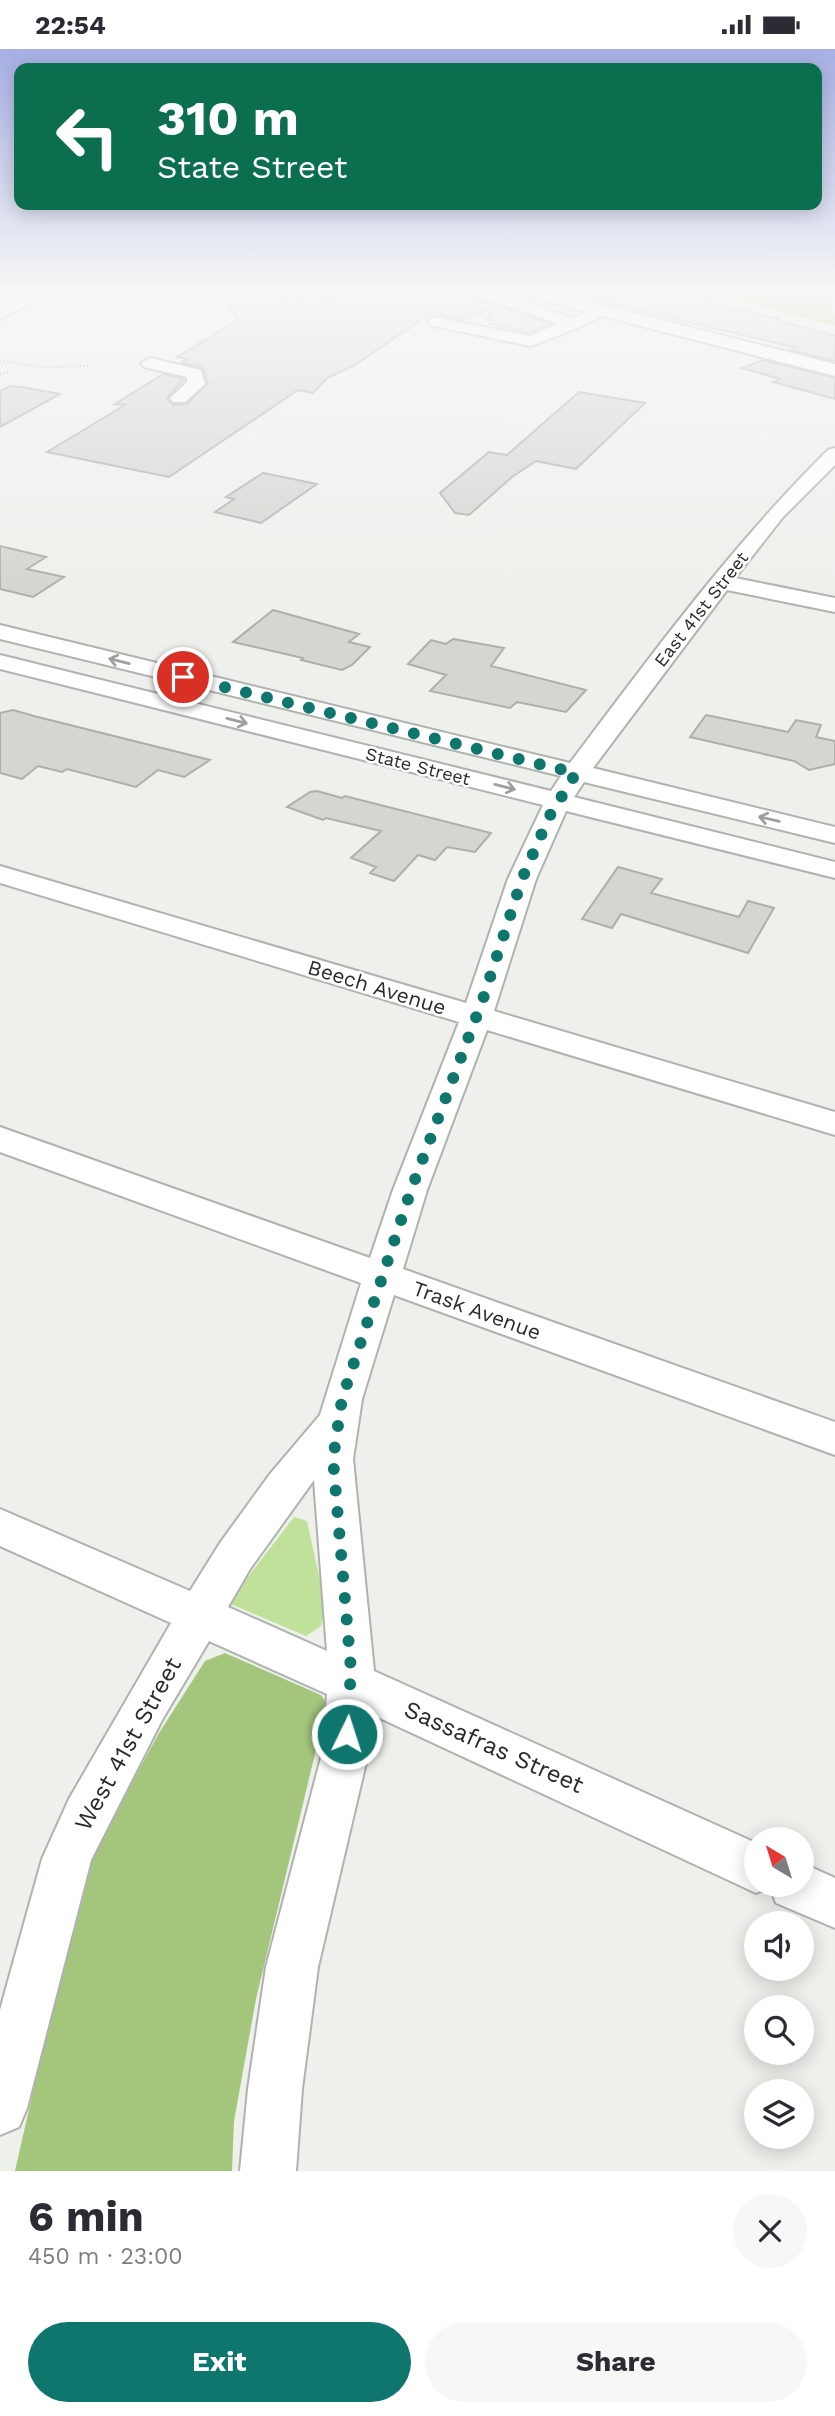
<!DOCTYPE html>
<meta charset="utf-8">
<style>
:root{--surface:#fff;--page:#f7f7f7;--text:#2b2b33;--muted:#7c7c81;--accent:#0f766e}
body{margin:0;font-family:"Work Sans",sans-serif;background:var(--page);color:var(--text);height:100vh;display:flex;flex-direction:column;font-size:26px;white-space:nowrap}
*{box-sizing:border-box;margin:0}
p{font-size:23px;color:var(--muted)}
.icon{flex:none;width:38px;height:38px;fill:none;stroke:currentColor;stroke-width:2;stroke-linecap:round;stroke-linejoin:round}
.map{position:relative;height:2122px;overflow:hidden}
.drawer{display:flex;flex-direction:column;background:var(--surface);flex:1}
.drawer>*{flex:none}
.top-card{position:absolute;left:14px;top:14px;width:808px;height:147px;border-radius:14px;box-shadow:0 4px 18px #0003;background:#0b6e4f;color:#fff;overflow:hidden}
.needle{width:46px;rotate:322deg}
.tools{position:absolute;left:744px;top:1778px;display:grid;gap:14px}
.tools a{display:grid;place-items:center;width:70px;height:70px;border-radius:50%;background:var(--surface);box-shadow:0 4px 18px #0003;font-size:35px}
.pin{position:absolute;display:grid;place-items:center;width:60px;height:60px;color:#fff;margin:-30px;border:4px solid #fff;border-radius:50%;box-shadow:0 2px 7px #0007}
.me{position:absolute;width:77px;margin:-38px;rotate:4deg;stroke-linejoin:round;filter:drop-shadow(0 0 5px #0008)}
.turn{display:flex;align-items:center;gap:24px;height:147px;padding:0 28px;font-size:32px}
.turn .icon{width:91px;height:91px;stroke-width:2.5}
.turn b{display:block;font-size:49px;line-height:60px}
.round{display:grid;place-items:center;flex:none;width:74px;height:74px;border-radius:37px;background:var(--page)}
.head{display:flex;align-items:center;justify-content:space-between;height:119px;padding:0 28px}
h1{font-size:42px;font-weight:700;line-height:52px}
.button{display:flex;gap:14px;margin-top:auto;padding:14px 28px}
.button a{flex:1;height:80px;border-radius:42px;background:var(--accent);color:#fff;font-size:28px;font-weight:700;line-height:80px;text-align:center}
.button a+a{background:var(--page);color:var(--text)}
.status{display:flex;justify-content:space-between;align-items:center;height:49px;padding:0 35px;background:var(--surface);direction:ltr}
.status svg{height:19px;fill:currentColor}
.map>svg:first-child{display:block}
.green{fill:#c0e199}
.forest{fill:#a4c67c}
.building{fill:#d4d6d2;stroke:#adafab;stroke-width:2}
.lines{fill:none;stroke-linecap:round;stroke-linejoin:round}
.minor-casing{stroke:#b0b2af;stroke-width:4}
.major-casing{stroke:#b0b2af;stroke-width:4}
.path{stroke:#a6a7a4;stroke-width:2.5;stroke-dasharray:1 2.5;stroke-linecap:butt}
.minor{fill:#fff;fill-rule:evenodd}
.major{fill:#fff;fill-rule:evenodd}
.oneway{stroke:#9f9f9f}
.route{stroke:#0f766e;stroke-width:12;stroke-dasharray:0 21.6}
.labels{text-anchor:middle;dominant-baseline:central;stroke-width:5;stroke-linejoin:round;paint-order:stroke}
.far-street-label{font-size:18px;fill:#2a2a29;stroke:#fff}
.street-label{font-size:21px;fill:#2a2a29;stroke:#fff}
.near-street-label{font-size:24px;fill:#2a2a29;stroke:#fff}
</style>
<div class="status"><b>22:54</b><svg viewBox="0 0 49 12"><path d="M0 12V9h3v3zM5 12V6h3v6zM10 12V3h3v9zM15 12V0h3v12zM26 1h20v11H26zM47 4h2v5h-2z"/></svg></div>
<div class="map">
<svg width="835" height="2122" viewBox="0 0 835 2122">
<rect width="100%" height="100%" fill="#eef0ec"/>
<!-- green -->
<path class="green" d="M294 1468 307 1472 326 1559 321 1577 306 1587 228 1554Z"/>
<!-- forest -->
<path class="forest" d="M700 242 833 243 835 277Z
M225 1604 321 1646 327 1655 256 1950 234 2072 232 2122H15L52 1959 90 1810 159 1684 205 1612Z"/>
<!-- building -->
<path class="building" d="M332 242H454L458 248 499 257 551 275 529 284 488 274 489 261 461 271 433 263 355 316 327 329 313 344 298 341 169 428 47 403 125 356 115 355 163 325 184 330 167 349 173 356 187 355 208 334 202 318 181 314 187 310 177 308 238 271 230 257 249 246 294 253 305 246 331 251Z
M558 242H671L707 249 702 252 780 270 776 271 835 287V312L791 301 797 299Z
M763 311 835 329V350L773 333 780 330 742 319Z
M10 337 21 338 60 345 0 378V342Z
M579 343 645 354 576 420 536 412 512 428 469 466 455 464 440 444 489 403 507 406Z
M263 424 317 435 261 474 215 463 234 450 226 448Z
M0 497 46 508 27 520 64 528 33 548 0 540Z
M273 561 359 585 349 593 370 598 352 616 342 621 301 611 303 609 233 593Z
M453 590 504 599 491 617 586 641 566 663 517 653 510 659 430 642 446 626 408 615 431 591 446 595Z
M13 661 34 667 210 711 184 728 158 721 136 738 67 720 62 723 38 717 22 730 0 724V664Z
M706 666 788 683 796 671 821 676 816 688 835 692V715L809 721 794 712 690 688Z
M317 742 342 749 345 747 491 784 475 803 447 798 435 811 418 806 394 832 370 824 376 818 351 809 381 782 326 769 323 771 287 758 310 743Z
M618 818 662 830 651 844 739 868 748 852 774 859 748 904 621 865 612 879 582 870Z"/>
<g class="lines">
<!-- minor casing -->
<g class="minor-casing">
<path id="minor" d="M457 242H491L572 269 603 257 611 262 580 278 531 297 429 276V270L435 268 529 287 558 275 500 254 459 245Z
M150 309 201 321 205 335 185 353H173L170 349 187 333V328L144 318 141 314Z
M835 399V416L783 468 735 529 835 549V563L727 541 593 719 835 778V794L584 733 574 748 835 813V829L566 762 536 830 494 962 835 1063V1086L487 981 427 1141 403 1220 835 1373V1406L394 1246 362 1350 353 1410 374 1622 756 1794V1836H802V1814L835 1829V1879L776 1854 770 1838 756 1844 739 1836 371 1665 369 1701 318 1918 302 2040 296 2122H240L248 2040 266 1918 323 1701 327 1645 209 1592 162 1671 91 1811 27 2059 19 2078 0 2086V1961L42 1810 69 1750 171 1574 0 1497V1460L190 1542 220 1494 270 1425 320 1366 361 1234 0 1103V1078L370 1209 393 1141 459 973 0 834V817L466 954 508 830 543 756 0 620V606L551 742 561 727 0 590V576L570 714C652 605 731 497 828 401ZM314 1431 327 1602 228 1558 250 1520Z"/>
</g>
<!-- major casing -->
<g class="major-casing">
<path id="major" d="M31 242H54L0 270V257Z
M518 242H548L835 315V327L521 246Z"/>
</g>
<!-- path -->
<path class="path" d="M0 312 43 318 90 317
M0 325 8 323"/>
<!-- minor -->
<use href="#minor" class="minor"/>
<!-- major -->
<use href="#major" class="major"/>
</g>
<!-- one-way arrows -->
<defs><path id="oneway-shaft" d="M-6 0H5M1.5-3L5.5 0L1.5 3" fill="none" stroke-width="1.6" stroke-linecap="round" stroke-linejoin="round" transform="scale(1.75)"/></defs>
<g class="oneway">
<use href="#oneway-shaft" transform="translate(119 612) rotate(-166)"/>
<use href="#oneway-shaft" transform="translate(237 672) rotate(14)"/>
<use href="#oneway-shaft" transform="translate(505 738) rotate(14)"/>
<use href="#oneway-shaft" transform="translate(769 770) rotate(-167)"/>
</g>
<!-- sky -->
<linearGradient id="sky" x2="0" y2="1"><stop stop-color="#a7afe4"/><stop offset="0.45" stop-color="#f7f8f6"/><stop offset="1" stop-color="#f7f8f6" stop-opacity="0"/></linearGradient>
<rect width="835" height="539" fill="url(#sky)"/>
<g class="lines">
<!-- route -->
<path class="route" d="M183 628 576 724 549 768 522 830 483 950 411 1141 342 1350 333 1410 351 1621 347 1685"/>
</g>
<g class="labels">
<!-- far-street labels -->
<g class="far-street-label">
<text transform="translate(701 560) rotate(-52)">East 41st Street</text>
<text transform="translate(418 717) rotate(14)">State Street</text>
</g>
<!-- street labels -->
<g class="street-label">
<text transform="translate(377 938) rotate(17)">Beech Avenue</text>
<text transform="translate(477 1261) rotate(20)">Trask Avenue</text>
</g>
<!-- near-street labels -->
<g class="near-street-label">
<text transform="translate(128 1695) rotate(-61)">West 41st Street</text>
<text transform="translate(494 1698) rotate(24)">Sassafras Street</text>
</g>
</g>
</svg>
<div class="tools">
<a><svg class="needle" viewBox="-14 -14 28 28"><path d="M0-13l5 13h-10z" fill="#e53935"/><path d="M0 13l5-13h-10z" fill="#7c7c81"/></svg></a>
<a><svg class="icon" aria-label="sound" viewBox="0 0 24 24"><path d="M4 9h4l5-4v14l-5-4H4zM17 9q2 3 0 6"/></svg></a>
<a><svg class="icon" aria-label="search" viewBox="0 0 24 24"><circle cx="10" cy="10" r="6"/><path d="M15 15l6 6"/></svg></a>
<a><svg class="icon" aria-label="layers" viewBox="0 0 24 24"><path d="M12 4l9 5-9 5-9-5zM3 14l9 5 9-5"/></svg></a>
</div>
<div class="pin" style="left:183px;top:628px;background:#d93025"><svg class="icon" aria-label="arrive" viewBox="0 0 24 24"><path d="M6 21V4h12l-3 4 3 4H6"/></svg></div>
<svg class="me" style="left:347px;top:1685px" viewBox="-20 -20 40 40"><circle r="17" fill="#0f766e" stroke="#fff" stroke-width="3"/><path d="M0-11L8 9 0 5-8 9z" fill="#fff"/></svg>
<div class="top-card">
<div class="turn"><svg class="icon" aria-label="left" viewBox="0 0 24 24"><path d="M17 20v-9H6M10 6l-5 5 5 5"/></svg><div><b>310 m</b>State Street</div></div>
</div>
</div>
<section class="drawer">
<div class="head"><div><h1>6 min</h1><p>450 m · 23:00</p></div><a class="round"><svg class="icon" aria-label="close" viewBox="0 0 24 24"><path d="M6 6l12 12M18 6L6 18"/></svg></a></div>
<div class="button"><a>Exit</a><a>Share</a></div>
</section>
